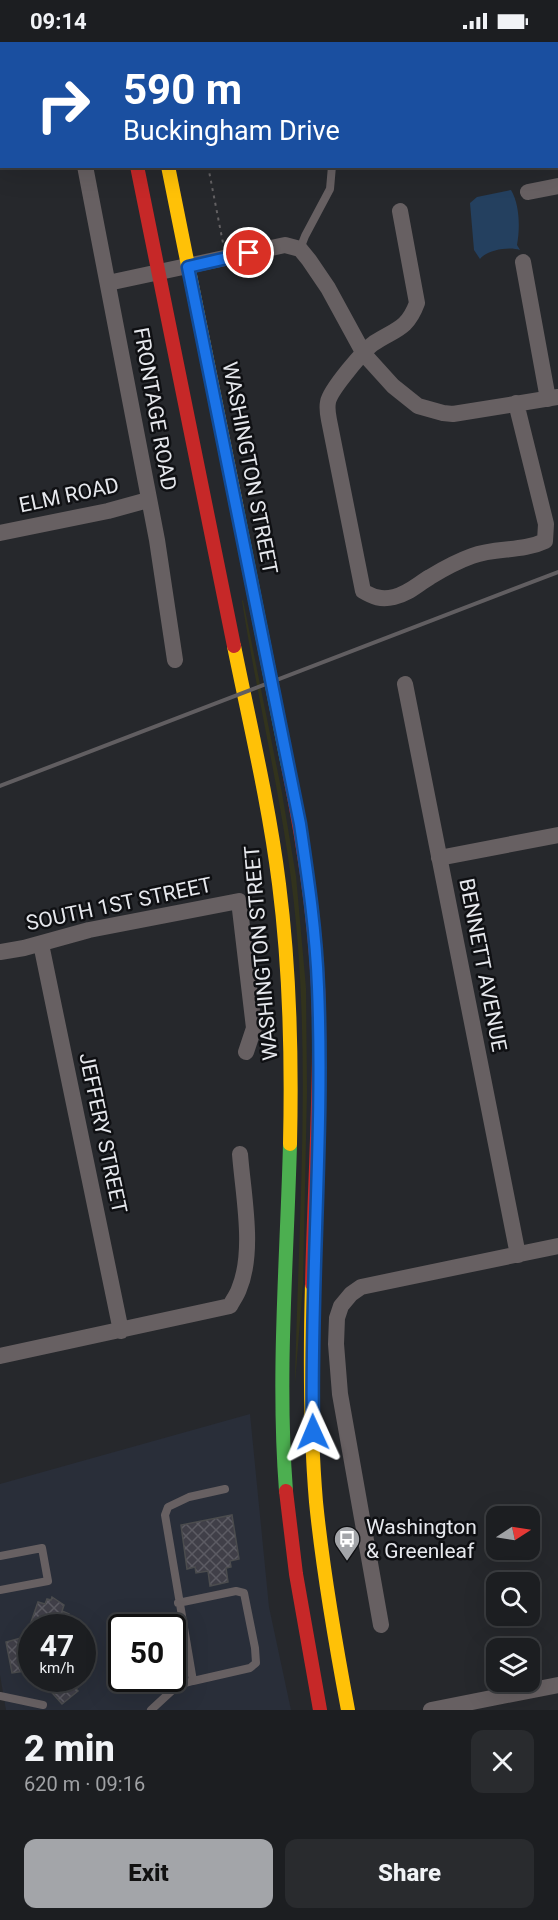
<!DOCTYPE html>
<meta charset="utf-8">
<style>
:root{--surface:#1c1e21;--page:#292b2e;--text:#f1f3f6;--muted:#a0a2a5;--line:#3a3c3f;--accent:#a3a5a9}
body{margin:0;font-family:Roboto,sans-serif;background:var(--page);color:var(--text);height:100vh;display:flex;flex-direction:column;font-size:22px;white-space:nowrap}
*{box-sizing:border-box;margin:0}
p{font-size:20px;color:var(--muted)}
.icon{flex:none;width:33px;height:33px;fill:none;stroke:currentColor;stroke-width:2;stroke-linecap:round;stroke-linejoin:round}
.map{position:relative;height:1668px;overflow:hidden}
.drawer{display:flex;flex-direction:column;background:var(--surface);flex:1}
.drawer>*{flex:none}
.banner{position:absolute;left:0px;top:0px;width:558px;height:126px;box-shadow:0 6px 24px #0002,0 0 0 2px var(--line);background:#1a4fa0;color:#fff;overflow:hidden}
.needle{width:39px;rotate:78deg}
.tools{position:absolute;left:486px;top:1464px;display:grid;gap:12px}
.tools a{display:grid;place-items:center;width:54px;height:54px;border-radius:12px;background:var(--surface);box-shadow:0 6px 24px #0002,0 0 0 2px var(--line);font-size:30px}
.speed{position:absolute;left:18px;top:1572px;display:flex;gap:12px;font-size:30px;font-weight:700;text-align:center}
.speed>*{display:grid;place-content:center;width:78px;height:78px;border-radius:50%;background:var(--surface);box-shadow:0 6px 24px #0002,0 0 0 2px var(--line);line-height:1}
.speed small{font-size:15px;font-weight:400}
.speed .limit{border:3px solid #111;border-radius:9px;background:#fff;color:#111}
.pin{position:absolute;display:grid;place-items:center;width:51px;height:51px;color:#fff;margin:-26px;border:3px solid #fff;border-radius:50%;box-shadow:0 2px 6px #0007}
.me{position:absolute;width:66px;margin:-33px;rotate:359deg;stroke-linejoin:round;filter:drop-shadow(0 0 4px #0008)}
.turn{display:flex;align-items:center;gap:21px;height:126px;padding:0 24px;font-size:27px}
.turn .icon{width:78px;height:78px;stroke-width:2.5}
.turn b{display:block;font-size:42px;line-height:51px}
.round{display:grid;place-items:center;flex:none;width:63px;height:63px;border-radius:12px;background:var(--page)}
.headline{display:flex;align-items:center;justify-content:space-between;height:102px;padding:0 24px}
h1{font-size:36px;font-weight:800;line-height:45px}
.cta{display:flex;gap:12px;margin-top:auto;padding:12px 24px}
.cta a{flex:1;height:69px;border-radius:12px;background:var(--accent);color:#111;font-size:24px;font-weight:800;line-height:69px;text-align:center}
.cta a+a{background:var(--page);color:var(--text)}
.status{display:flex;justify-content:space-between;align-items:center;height:42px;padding:0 30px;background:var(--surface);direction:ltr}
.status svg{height:16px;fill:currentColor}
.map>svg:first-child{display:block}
.built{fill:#292e39;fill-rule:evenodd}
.grass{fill:#32331d}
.water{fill:#24405f}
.building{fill:url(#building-cross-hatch);stroke:#4b4c4e;stroke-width:1.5}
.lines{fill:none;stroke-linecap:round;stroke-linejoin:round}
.path{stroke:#636163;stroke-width:2;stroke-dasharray:3 4.5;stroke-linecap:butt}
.lane{stroke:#676062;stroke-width:8}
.street{stroke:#676062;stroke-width:16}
.fast{stroke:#4caf50;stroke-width:14}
.slow{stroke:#ffc107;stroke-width:14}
.jam{stroke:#c62828;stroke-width:14}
.rail{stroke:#615e61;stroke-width:4}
.route-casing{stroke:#114b97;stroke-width:15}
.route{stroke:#1a73e8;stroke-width:10}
.labels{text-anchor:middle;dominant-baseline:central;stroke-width:5;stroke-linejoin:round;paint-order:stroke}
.street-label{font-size:21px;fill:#e6e8ed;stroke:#0f1013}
.poi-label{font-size:21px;fill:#e6e8ed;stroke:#0f1013;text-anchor:start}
</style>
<div class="status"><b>09:14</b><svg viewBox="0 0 49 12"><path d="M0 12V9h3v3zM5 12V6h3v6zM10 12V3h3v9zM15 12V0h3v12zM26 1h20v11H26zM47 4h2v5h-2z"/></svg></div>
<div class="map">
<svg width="558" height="1668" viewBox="0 0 558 1668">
<defs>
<pattern id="building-cross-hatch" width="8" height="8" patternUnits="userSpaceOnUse" patternTransform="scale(1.5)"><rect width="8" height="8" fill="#403f48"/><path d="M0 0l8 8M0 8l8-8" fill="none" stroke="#5c5b63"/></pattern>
</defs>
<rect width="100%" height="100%" fill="#26282c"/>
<!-- built -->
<path class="built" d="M250 1372 269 1565 291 1668H6L0 1633V1442ZM32 1586H82V1636H32ZM122 1586H172V1636H122Z"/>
<!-- grass -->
<path class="grass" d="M243 558 282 751 296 834 306 946 307 1049 303 1242 295 1341C298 1197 309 1048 298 905 290 788 260 674 242 559Z"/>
<!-- water -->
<path class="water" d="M511 148C520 163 520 187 517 203L520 208C509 204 487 208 480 217L474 208 470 161 477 155Z"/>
<!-- building -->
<path class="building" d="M232 1473 239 1517 230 1519 231 1525 226 1526 228 1540 210 1544 208 1529 196 1531 195 1525 187 1527 181 1483Z
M52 1555 64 1563 62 1569 69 1572 64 1586H29L38 1560 45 1562 47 1557 51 1558Z
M32 1593V1628L12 1631 6 1600Z
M39 1636H74L80 1643 76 1647 78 1649 62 1662Z"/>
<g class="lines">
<!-- path -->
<path class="path" d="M183 0V2
M208 124 223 201"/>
<!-- lane -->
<path class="lane" d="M312 0V2
M300 207 305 194 330 147 332 124
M0 1514 42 1506 48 1539 0 1548
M178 1561 236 1549 244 1551 255 1606 256 1621 250 1626 193 1639
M165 1577 167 1586
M178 1643 193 1639 165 1473 168 1465 189 1455 225 1447
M0 1654 43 1663
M151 1668 178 1643 172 1617"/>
<!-- street -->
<path class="street" d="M60 0V2
M556 14H558
M85 124 157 498 175 618
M528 150 558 144
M400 169 417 261C407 288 395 287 374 301 364 308 330 348 328 360 327 365 328 373 329 378L363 549C373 555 381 558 394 555 408 552 418 542 430 535 443 527 458 519 472 514 496 505 522 510 545 499L546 482 516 361
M523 220 548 357
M108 241 285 203 300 207 309 218 328 246 364 312 393 344 418 364 443 371 453 372 558 355
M0 491 108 469 148 458
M405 642 518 1213
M439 816 558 793
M41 902 121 1289
M0 910 24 906 89 888 239 859 254 986 246 1010
M0 1314 230 1264C233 1258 237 1253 239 1247 255 1209 243 1152 240 1112
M381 1583 340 1352 336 1302 337 1276 341 1264 351 1252 361 1245 558 1204
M431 1668 558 1643"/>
<!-- fast -->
<path class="fast" d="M237 467 288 724
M286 1449C277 1333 287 1217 290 1102"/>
<!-- slow -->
<path class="slow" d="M111 0 112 2
M168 124 237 467
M234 604C250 683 269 762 279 842 290 928 292 1015 290 1102
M312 1242C310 1314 310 1388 316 1460 323 1530 335 1599 348 1668"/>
<!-- jam -->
<path class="jam" d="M144 0V2
M137 124 234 604
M288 724C305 807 318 892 319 977 320 1065 314 1153 312 1242
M286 1449 296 1532 320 1668"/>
<!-- rail -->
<path class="rail" d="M0 744 558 530"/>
</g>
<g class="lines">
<!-- route casing -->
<g class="route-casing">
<path id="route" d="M249 211 188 225 300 782C308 836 316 890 318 945 324 1093 310 1241 313 1390"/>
</g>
<!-- route -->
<use href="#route" class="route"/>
</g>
<!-- icons -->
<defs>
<g id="bus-pin" transform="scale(1.35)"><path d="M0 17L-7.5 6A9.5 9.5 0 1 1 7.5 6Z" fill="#a3a5a9" stroke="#0f1013"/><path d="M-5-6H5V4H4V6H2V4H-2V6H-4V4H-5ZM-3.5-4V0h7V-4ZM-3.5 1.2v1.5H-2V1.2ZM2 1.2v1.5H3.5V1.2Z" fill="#fff"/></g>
</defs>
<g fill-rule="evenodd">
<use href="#bus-pin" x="347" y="1497"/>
</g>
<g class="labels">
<!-- street labels -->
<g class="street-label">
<text transform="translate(155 367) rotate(80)">FRONTAGE ROAD</text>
<text transform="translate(250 426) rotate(79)">WASHINGTON STREET</text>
<text transform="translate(69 453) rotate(-12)">ELM ROAD</text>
<text transform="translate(119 862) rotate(-12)">SOUTH 1ST STREET</text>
<text transform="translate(261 911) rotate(-95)">WASHINGTON STREET</text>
<text transform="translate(483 923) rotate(79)">BENNETT AVENUE</text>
<text transform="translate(103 1091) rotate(78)">JEFFERY STREET</text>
</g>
<!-- poi labels -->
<g class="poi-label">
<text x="366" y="1485">Washington<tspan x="366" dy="24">&amp; Greenleaf</tspan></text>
</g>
</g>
</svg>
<div class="tools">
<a><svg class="needle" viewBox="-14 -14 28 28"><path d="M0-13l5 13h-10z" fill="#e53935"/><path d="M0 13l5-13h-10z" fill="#a0a2a5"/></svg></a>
<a><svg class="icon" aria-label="search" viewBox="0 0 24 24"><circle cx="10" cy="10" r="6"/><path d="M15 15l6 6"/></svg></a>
<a><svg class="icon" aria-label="layers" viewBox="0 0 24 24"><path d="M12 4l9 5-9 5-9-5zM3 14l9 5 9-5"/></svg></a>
</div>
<div class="speed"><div>47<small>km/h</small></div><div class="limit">50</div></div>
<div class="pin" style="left:249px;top:211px;background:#d93025"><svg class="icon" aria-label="arrive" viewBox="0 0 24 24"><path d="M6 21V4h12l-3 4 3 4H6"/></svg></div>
<svg class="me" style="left:313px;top:1390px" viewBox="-20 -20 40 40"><path d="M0-17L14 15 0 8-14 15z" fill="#1a73e8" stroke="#fff" stroke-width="4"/></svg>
<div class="banner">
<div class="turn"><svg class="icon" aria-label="right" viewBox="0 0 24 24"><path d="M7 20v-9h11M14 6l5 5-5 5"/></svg><div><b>590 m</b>Buckingham Drive</div></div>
</div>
</div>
<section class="drawer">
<div class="headline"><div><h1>2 min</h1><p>620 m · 09:16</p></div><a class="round"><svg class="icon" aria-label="close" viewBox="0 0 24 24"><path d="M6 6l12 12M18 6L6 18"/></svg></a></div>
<div class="cta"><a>Exit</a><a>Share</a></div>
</section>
